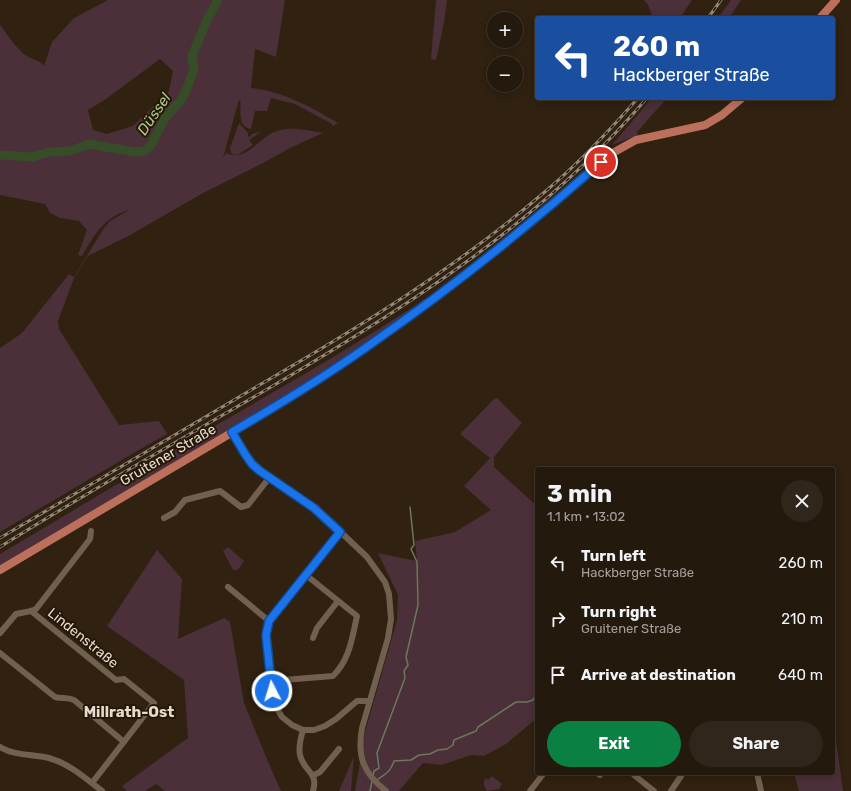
<!DOCTYPE html>
<meta charset="utf-8">
<style>
:root{--surface:#24190d;--page:#30261b;--text:#f1f3f6;--muted:#a3a09d;--line:#41382e;--accent:#0b8043}
body{margin:0;font-family:Rubik,sans-serif;background:var(--page);color:var(--text);height:100vh;display:flex;flex-direction:column;font-size:15px;white-space:nowrap}
*{box-sizing:border-box;margin:0}
p{font-size:13px;color:var(--muted)}
.icon{flex:none;width:22px;height:22px;fill:none;stroke:currentColor;stroke-width:2;stroke-linecap:round;stroke-linejoin:round}
.map{position:relative;flex:1;overflow:hidden}
.side{position:absolute;left:535px;top:467px;width:300px;height:308px;display:flex;flex-direction:column;background:var(--surface);border-radius:4px;box-shadow:0 2px 10px #0003,0 0 0 1px var(--line)}
.side>*{flex:none}
.banner{position:absolute;left:535px;top:16px;width:300px;height:84px;border-radius:4px;box-shadow:0 2px 10px #0003,0 0 0 1px var(--line);background:#1a4fa0;color:#fff;overflow:hidden}
.fabs{position:absolute;left:487px;top:12px;display:grid;gap:8px}
.fabs a{display:grid;place-items:center;width:36px;height:36px;border-radius:50%;background:var(--surface);box-shadow:0 2px 10px #0003,0 0 0 1px var(--line);font-size:20px}
.pin{position:absolute;display:grid;place-items:center;width:34px;height:34px;color:#fff;margin:-17px;border:2px solid #fff;border-radius:50%;box-shadow:0 1px 4px #0007}
.me{position:absolute;width:44px;margin:-22px;rotate:355deg;stroke-linejoin:round;filter:drop-shadow(0 0 3px #0008)}
.turn{display:flex;align-items:center;gap:14px;height:84px;padding:0 12px;font-size:18px}
.turn .icon{width:52px;height:52px;stroke-width:2.5}
.turn b{display:block;font-size:28px;line-height:34px}
.round{display:grid;place-items:center;flex:none;width:42px;height:42px;border-radius:21px;background:var(--page)}
.overview{display:flex;align-items:center;justify-content:space-between;height:68px;padding:0 12px}
h1{font-size:24px;font-weight:700;line-height:30px}
.action{display:flex;gap:8px;margin-top:auto;padding:8px 12px}
.action a{flex:1;height:46px;border-radius:24px;background:var(--accent);color:#fff;font-size:16px;font-weight:700;line-height:46px;text-align:center}
.action a+a{background:var(--page);color:var(--text)}
ul{padding:0;list-style:none}
li{display:flex;align-items:center;gap:12px;height:56px;padding:0 12px}
li div{flex:1}
li b{display:block;font-size:15px}
li em{font-style:normal}
.map>svg:first-child{display:block}
.green{fill:#4b2f39;fill-rule:evenodd}
.lines{fill:none;stroke-linecap:round;stroke-linejoin:round}
.stream{stroke:#6b785a;stroke-width:1.5}
.river{stroke:#364d27;stroke-width:9}
.minor{stroke:#72604e;stroke-width:6}
.major{stroke:#bc705c;stroke-width:8}
.rail-casing{stroke:#94887b;stroke-width:3}
.rail{stroke:#261707;stroke-width:1.5;stroke-dasharray:4.5;stroke-linecap:butt}
.route-casing{stroke:#114b97;stroke-width:10}
.route{stroke:#1a73e8;stroke-width:7}
.labels{text-anchor:middle;dominant-baseline:central;stroke-width:4;stroke-linejoin:round;paint-order:stroke}
.street-label{font-size:14px;fill:#e6dbd1;stroke:#261707}
.water-label{font-size:15px;font-style:italic;fill:#a6cf8e;stroke:#261707}
.neighbourhood-label{font-size:15px;font-weight:bold;fill:#e6dbd1;stroke:#261707}
</style>
<div class="map">
<svg width="851" height="791" viewBox="0 0 851 791">
<rect width="100%" height="100%" fill="#302111"/>
<!-- green -->
<path class="green" d="M108 0H285L276 57 255 49 251 88C282 91 311 107 338 123L327 129 332 126V124L295 104 271 98 267 111H255L251 129C236 126 242 110 240 99L238 103 223 158 226 153C246 163 260 136 277 131 292 126 309 131 323 133L292 147 263 163 203 193 132 234 88 256 74 278 58 321 59 329 119 425 159 421 167 434 137 451 0 532V348L22 333 69 274 74 277 104 228 110 221 129 210C103 218 95 234 82 256L78 255 87 230 79 221 60 218 50 213 45 204 0 195V25C8 35 15 47 25 55 31 59 40 60 44 66L52 42 74 18ZM160 59 173 71 169 91 133 126 107 134 93 130 88 110 106 99Z
M436 0H447L444 23 436 60 431 59Z
M644 0H692L680 18H653L648 5Z
M731 0H741L729 18H718Z
M652 98H667L637 132 638 135 612 145Z
M239 123 248 133V136L250 137 252 134 262 131 249 140 253 145 239 154 234 155 231 153 230 148Z
M425 299 427 301 380 335 299 390 0 566V554C71 512 142 469 213 427 284 386 356 345 425 299Z
M497 398 522 423 494 457V467L537 506V718L506 744 484 756 471 755 442 765 423 763 399 791H355L365 732 397 620 398 595 378 553 417 561 415 541 455 532 491 510 464 486 490 458 460 434 494 399Z
M228 547 244 561 238 570H233L223 551Z
M157 550 182 579 178 639 224 618 230 622 244 703 269 764 281 791H165L156 784 145 791H127L122 786 188 738 184 680 107 626Z
M833 718 843 791H799L794 773H833Z
M354 756 351 791H339Z
M492 776 502 784 499 789 487 791C484 786 482 783 486 778L488 780Z"/>
<g class="lines">
<!-- stream -->
<path class="stream" d="M373 776 374 771 379 768 377 753 405 678 404 671 408 665 406 657 418 605 417 562 411 549 414 545 410 507
M377 780C386 773 390 773 394 761L411 760 419 755 430 754 438 750 447 749 453 745 454 740 476 731 478 727 516 702H527L533 700 536 694H537
M370 791 372 781"/>
<!-- river -->
<path class="river" d="M0 155 32 157 50 152 70 151 89 144 135 152 144 151 150 147 165 118 181 100 186 91 194 69 192 56 207 20 218 0"/>
<!-- minor -->
<path class="minor" d="M232 432 252 464 260 471 314 508 329 521 367 557 385 582 389 594 391 619 388 638 362 728C357 756 363 773 386 791
M164 518 175 512 185 500 220 491 241 507 248 505 269 478
M340 532 269 621 266 635 272 691 275 705 282 717 292 725 303 730H314L325 726 336 719 357 701H370
M228 587 269 621
M31 611 116 680 124 679 154 703 92 783
M0 633 16 614 31 611 36 609 90 539 91 531
M313 638 317 628 338 601
M0 653 55 697C62 699 67 697 74 700L124 742
M271 681 333 676C350 659 352 638 357 616L306 575
M303 730C301 738 298 746 300 755 303 771 319 772 313 791
M0 747C15 756 32 754 49 758 70 764 85 778 102 791
M597 773 600 775
M633 773 634 775 654 791
M757 773 761 791
M314 775 320 772 339 749
M530 791 544 773
M671 791 683 773"/>
<!-- major -->
<path class="major" d="M820 18 836 0
M0 570 275 407 353 357 437 297 521 230 609 155 636 140 705 125 722 115 742 98"/>
<!-- rail casing -->
<g class="rail-casing">
<path id="rail" d="M708 18 721 0
M0 538C85 487 171 438 256 387 358 328 458 267 547 190 580 162 610 130 638 98
M0 547C89 491 180 440 271 387 409 306 542 221 647 98"/>
</g>
<!-- rail -->
<use href="#rail" class="rail"/>
</g>
<g class="lines">
<!-- route casing -->
<g class="route-casing">
<path id="route" d="M272 691 266 635 269 621 340 532 314 508 260 471 252 464 245 454 232 432C282 403 331 373 378 339 455 285 530 225 601 162"/>
</g>
<!-- route -->
<use href="#route" class="route"/>
</g>
<g class="labels">
<!-- street labels -->
<g class="street-label">
<text transform="translate(168 455) rotate(-30)">Gruitener Straße</text>
<text transform="translate(83 638) rotate(39)">Lindenstraße</text>
</g>
<!-- water labels -->
<g class="water-label">
<text transform="translate(154 114) rotate(-56)">Düssel</text>
</g>
<!-- neighbourhood labels -->
<g class="neighbourhood-label">
<text x="129" y="712">Millrath-Ost</text>
</g>
</g>
</svg>
<div class="fabs">
<a>+</a>
<a>−</a>
</div>
<div class="pin" style="left:601px;top:162px;background:#d93025"><svg class="icon" aria-label="arrive" viewBox="0 0 24 24"><path d="M6 21V4h12l-3 4 3 4H6"/></svg></div>
<svg class="me" style="left:272px;top:691px" viewBox="-20 -20 40 40"><circle r="17" fill="#1a73e8" stroke="#fff" stroke-width="3"/><path d="M0-11L8 9 0 5-8 9z" fill="#fff"/></svg>
<div class="banner">
<div class="turn"><svg class="icon" aria-label="left" viewBox="0 0 24 24"><path d="M17 20v-9H6M10 6l-5 5 5 5"/></svg><div><b>260 m</b>Hackberger Straße</div></div>
</div>
<section class="side">
<div class="overview"><div><h1>3 min</h1><p>1.1 km · 13:02</p></div><a class="round"><svg class="icon" aria-label="close" viewBox="0 0 24 24"><path d="M6 6l12 12M18 6L6 18"/></svg></a></div>
<ul>
<li><svg class="icon" aria-label="left" viewBox="0 0 24 24"><path d="M17 20v-9H6M10 6l-5 5 5 5"/></svg><div><b>Turn left</b><p>Hackberger Straße</p></div><em>260 m</em></li>
<li><svg class="icon" aria-label="right" viewBox="0 0 24 24"><path d="M7 20v-9h11M14 6l5 5-5 5"/></svg><div><b>Turn right</b><p>Gruitener Straße</p></div><em>210 m</em></li>
<li><svg class="icon" aria-label="arrive" viewBox="0 0 24 24"><path d="M6 21V4h12l-3 4 3 4H6"/></svg><div><b>Arrive at destination</b></div><em>640 m</em></li>
</ul>
<div class="action"><a>Exit</a><a>Share</a></div>
</section>
</div>
